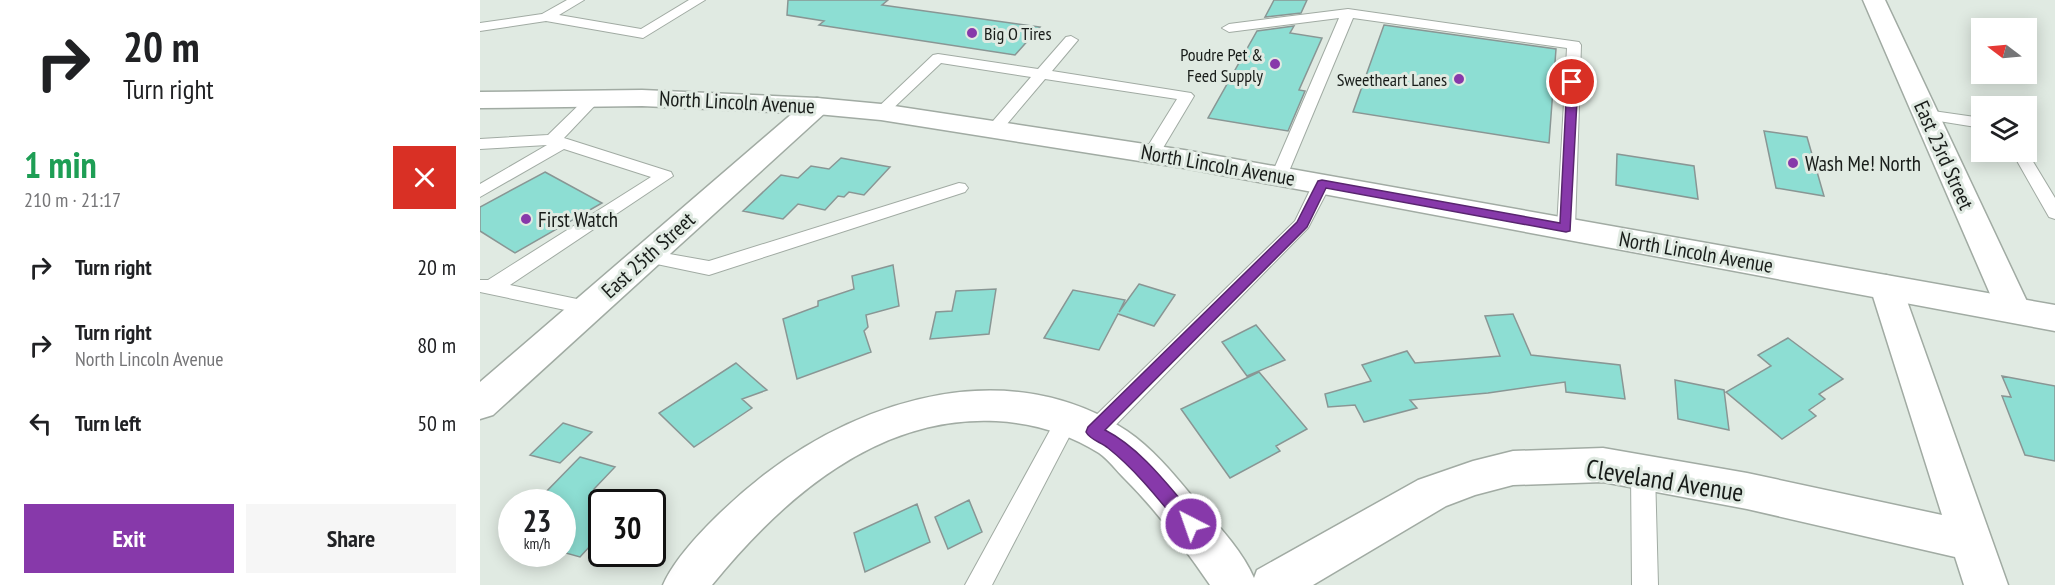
<!DOCTYPE html>
<meta charset="utf-8">
<style>
:root{--surface:#fff;--page:#f6f6f6;--text:#202124;--muted:#757577;--accent:#8739aa}
body{margin:0;font-family:"PT Sans Narrow",sans-serif;background:var(--page);color:var(--text);height:100vh;display:flex;flex-direction:column;font-size:22px;white-space:nowrap}
*{box-sizing:border-box;margin:0}
p{font-size:20px;color:var(--muted)}
.icon{flex:none;width:33px;height:33px;fill:none;stroke:currentColor;stroke-width:2;stroke-linecap:round;stroke-linejoin:round}
.map{position:relative;flex:1;overflow:hidden}
.sheet{display:flex;flex-direction:column;background:var(--surface);width:480px}
.sheet>*{flex:none}
.hud{background:#fff;color:var(--text);overflow:hidden}
.needle{width:39px;rotate:286deg}
.controls{position:absolute;left:1491px;top:18px;display:grid;gap:12px}
.controls a{display:grid;place-items:center;width:66px;height:66px;border-radius:0px;background:var(--surface);box-shadow:0 3px 15px #0003;font-size:30px}
.speed{position:absolute;left:18px;top:489px;display:flex;gap:12px;font-size:30px;font-weight:700;text-align:center}
.speed>*{display:grid;place-content:center;width:78px;height:78px;border-radius:50%;background:var(--surface);box-shadow:0 3px 15px #0003;line-height:1}
.speed small{font-size:15px;font-weight:400}
.speed .limit{border:3px solid #111;border-radius:9px;background:#fff;color:#111}
.pin{position:absolute;display:grid;place-items:center;width:51px;height:51px;color:#fff;margin:-26px;border:3px solid #fff;border-radius:50%;box-shadow:0 2px 6px #0007}
.me{position:absolute;width:66px;margin:-33px;rotate:319deg;stroke-linejoin:round;filter:drop-shadow(0 0 4px #0008)}
.turn{display:flex;align-items:center;gap:21px;height:126px;padding:0 24px;font-size:27px}
.turn .icon{width:78px;height:78px;stroke-width:2.5}
.turn b{display:block;font-size:42px;line-height:51px}
.round{display:grid;place-items:center;flex:none;width:63px;height:63px;border-radius:0px;background:var(--page)}
.headline{display:flex;align-items:center;justify-content:space-between;height:102px;padding:0 24px}
h1{font-size:36px;font-weight:700;line-height:45px;color:#1e9e55}
.button{display:flex;gap:12px;margin-top:auto;padding:12px 24px}
.button a{flex:1;height:69px;border-radius:0px;background:var(--accent);color:#fff;font-size:24px;font-weight:700;line-height:69px;text-align:center}
.button a+a{background:var(--page);color:var(--text)}
ul{padding:0;list-style:none}
li{display:flex;align-items:center;gap:18px;height:78px;padding:0 24px}
li div{flex:1}
li b{display:block;font-size:22px}
li em{font-style:normal}
main{display:flex;flex:1;min-height:0}
.map>svg:first-child{display:block}
.building{fill:#8dded3;stroke:#899694;stroke-width:1.5}
.lines{fill:none;stroke-linecap:round;stroke-linejoin:round}
.lane-casing{stroke:#a1aba3;stroke-width:2}
.street-casing{stroke:#a1aba3;stroke-width:3}
.highway-casing{stroke:#a1aba3;stroke-width:3}
.lane{fill:#fff;fill-rule:evenodd}
.street{fill:#fff;fill-rule:evenodd}
.highway{fill:#fff;fill-rule:evenodd}
.route{fill:#8739aa;stroke:#58256e;stroke-width:1.5}
.poi-dot{fill:#8739aa;stroke:#e0eae2;stroke-width:2}
.labels{text-anchor:middle;dominant-baseline:central;stroke-width:6;stroke-linejoin:round;paint-order:stroke}
.far-poi-label{font-size:18px;fill:#181c19;stroke:#e0eae2;text-anchor:end}
.street-label{font-size:21px;fill:#181c19;stroke:#e0eae2}
.poi-label{font-size:21px;fill:#181c19;stroke:#e0eae2;text-anchor:start}
.near-street-label{font-size:26px;fill:#181c19;stroke:#e0eae2}
</style>
<main>
<section class="sheet">
<div class="hud">
<div class="turn"><svg class="icon" aria-label="right" viewBox="0 0 24 24"><path d="M7 20v-9h11M14 6l5 5-5 5"/></svg><div><b>20 m</b>Turn right</div></div>
</div>
<div class="headline"><div><h1>1 min</h1><p>210 m · 21:17</p></div><a class="round" style="background:#d93025;color:#fff"><svg class="icon" aria-label="close" viewBox="0 0 24 24"><path d="M6 6l12 12M18 6L6 18"/></svg></a></div>
<ul>
<li><svg class="icon" aria-label="right" viewBox="0 0 24 24"><path d="M7 20v-9h11M14 6l5 5-5 5"/></svg><div><b>Turn right</b></div><em>20 m</em></li>
<li><svg class="icon" aria-label="right" viewBox="0 0 24 24"><path d="M7 20v-9h11M14 6l5 5-5 5"/></svg><div><b>Turn right</b><p>North Lincoln Avenue</p></div><em>80 m</em></li>
<li><svg class="icon" aria-label="left" viewBox="0 0 24 24"><path d="M17 20v-9H6M10 6l-5 5 5 5"/></svg><div><b>Turn left</b></div><em>50 m</em></li>
</ul>
<div class="button"><a>Exit</a><a>Share</a></div>
</section>
<div class="map">
<svg width="1575" height="585" viewBox="0 0 1575 585">
<rect width="100%" height="100%" fill="#e0eae2"/>
<!-- building -->
<path class="building" d="M308 0H408L402 5 560 27 535 55 339 25 344 21 307 15Z
M794 0H827L821 13 785 17Z
M904 25 1076 49 1069 143 873 112Z
M814 26 810 33 842 38 819 90 825 91 808 131 728 118 777 31Z
M1284 131 1327 137 1344 196 1296 188Z
M1137 154 1214 166 1218 199 1136 185Z
M361 158 410 167 384 195 369 192 364 197 358 196 345 210 318 204 303 219 263 211 301 175 318 178 331 166 349 169Z
M65 172 122 203 35 253 0 231V207Z
M413 265 419 306 386 315 388 327 384 331 391 352 317 379 303 319 338 306V301L374 289 372 276Z
M659 284 695 295 674 326 638 314 619 350 564 338 593 290 645 300 639 312Z
M516 289 509 334 450 339 456 312 472 311 476 291Z
M1033 314 1051 355 1140 365 1145 399 1086 392 1085 382 1008 393 930 400 937 408 884 422 875 405 848 407 845 394 891 381 882 365 927 351 935 363 1020 356 1005 316Z
M776 325 805 360 767 376 742 342Z
M1308 338 1363 379 1339 394 1345 399 1329 410 1336 416 1302 439 1246 392 1291 366 1278 355Z
M256 363 287 390 262 399 272 408 214 447 179 413Z
M779 372 827 429 796 446 800 451 750 478 701 409Z
M1522 376 1575 386V461L1545 455 1522 396 1531 397Z
M1195 380 1244 390 1249 430 1198 419Z
M83 423 112 432 80 463 50 455Z
M100 457 135 467 114 489 122 491V533L100 557 82 552V502L62 496Z
M489 500 502 532 468 549 455 517Z
M437 504 450 542 385 572 374 533Z"/>
<g class="lines">
<!-- lane casing -->
<g class="lane-casing">
<path id="lane" d="M87 0H104L79 15 161 29 209 0H225L163 38 66 21 0 31V23L62 14Z
M868 9 1099 42 1101 45 1095 228 1092 232H1080L1077 228 1087 48 873 18 807 176 805 180H793L791 176 859 18 749 32 742 28 749 24Z
M591 36 598 40 572 71 711 93 714 96 677 158 671 159 663 154 697 99 565 79 521 131 515 133 507 128 551 77 461 63 406 115H396L393 112 453 55 458 54 558 69 586 37Z
M113 94 121 99 84 138 191 172 193 176 30 285 116 303 119 308 116 313 109 315 0 292V280H8L171 177 84 149 0 197V184L67 145 0 149V139L68 135 108 96Z
M1446 110 1502 118V128L1440 118 1438 115Z
M1546 150 1575 198V219L1569 217 1532 152H1546Z
M842 179 848 180 851 184 828 228 622 439 614 441 606 439 603 432 606 425 815 221 833 184 836 180Z
M479 183 485 184 488 188 485 192 229 275 167 262 160 261 158 256 160 251 167 250 229 261Z
M588 409 596 412 599 418 512 585H485L580 412Z
M1163 462 1171 465 1175 472 1178 585H1152L1151 472 1155 465Z"/>
</g>
<!-- street casing -->
<g class="street-casing">
<path id="street" d="M1383 0H1405L1551 310 1546 319 1534 322 1522 319 1517 310Z
M337 98 346 100 350 106 346 112 13 415 0 419V382L328 100Z
M1406 275 1418 279 1422 287 1528 585H1484L1475 557 1267 509 1123 482 1033 485 995 495 966 506 833 585H730C704 547 677 511 645 479 636 470 629 460 619 453 587 433 553 423 516 421 397 415 303 498 232 585H183C199 548 252 500 284 475 385 397 531 354 647 431 671 447 693 473 711 495 733 520 761 548 774 578L777 570 938 480 993 461 1033 451 1123 448 1267 473 1462 515 1390 287 1394 279Z"/>
</g>
<!-- highway casing -->
<g class="highway-casing">
<path id="highway" d="M162 90 337 98 401 104 704 150 1575 305V331L704 168 401 120 337 114 162 106 0 108V92Z"/>
</g>
<!-- lane -->
<use href="#lane" class="lane"/>
<!-- street -->
<use href="#street" class="street"/>
<!-- highway -->
<use href="#highway" class="highway"/>
</g>
<!-- route -->
<path class="route" d="M1092 79 1098 82 1090 231 1086 232 846 188 827 227 625 430C662 449 690 488 717 519L719 524 717 530 711 532 704 530C680 501 657 471 628 448 621 442 610 440 606 432L608 427 817 222 838 181 842 180 1080 223 1087 82Z"/>
<!-- markers -->
<g class="poi-dot">
<circle cx="492" cy="33" r="6"/>
<circle cx="795" cy="64" r="6"/>
<circle cx="979" cy="79" r="6"/>
<circle cx="1313" cy="163" r="6"/>
<circle cx="46" cy="219" r="6"/>
</g>
<g class="labels">
<!-- far-poi labels -->
<g class="far-poi-label">
<text x="504" y="33" text-anchor="start">Big O Tires</text>
<text x="783" y="54">Poudre Pet &amp;<tspan x="783" dy="21">Feed Supply</tspan></text>
<text x="967" y="79">Sweetheart Lanes</text>
</g>
<!-- street labels -->
<g class="street-label">
<text transform="translate(257 102) rotate(3)">North Lincoln Avenue</text>
<text transform="translate(1464 155) rotate(66)">East 23rd Street</text>
<text transform="translate(738 165) rotate(10)">North Lincoln Avenue</text>
<text transform="translate(1216 252) rotate(10)">North Lincoln Avenue</text>
<text transform="translate(168 255) rotate(-42)">East 25th Street</text>
</g>
<!-- poi labels -->
<g class="poi-label">
<text x="1325" y="163">Wash Me! North</text>
<text x="58" y="219">First Watch</text>
</g>
<!-- near-street labels -->
<g class="near-street-label">
<text transform="translate(1185 480) rotate(9)">Cleveland Avenue</text>
</g>
</g>
</svg>
<div class="controls">
<a><svg class="needle" viewBox="-14 -14 28 28"><path d="M0-13l5 13h-10z" fill="#e53935"/><path d="M0 13l5-13h-10z" fill="#757577"/></svg></a>
<a><svg class="icon" aria-label="layers" viewBox="0 0 24 24"><path d="M12 4l9 5-9 5-9-5zM3 14l9 5 9-5"/></svg></a>
</div>
<div class="speed"><div>23<small>km/h</small></div><div class="limit">30</div></div>
<div class="pin" style="left:1092px;top:82px;background:#d93025"><svg class="icon" aria-label="arrive" viewBox="0 0 24 24"><path d="M6 21V4h12l-3 4 3 4H6"/></svg></div>
<svg class="me" style="left:711px;top:524px" viewBox="-20 -20 40 40"><circle r="17" fill="#8739aa" stroke="#fff" stroke-width="3"/><path d="M0-11L8 9 0 5-8 9z" fill="#fff"/></svg>
</div>
</main>
